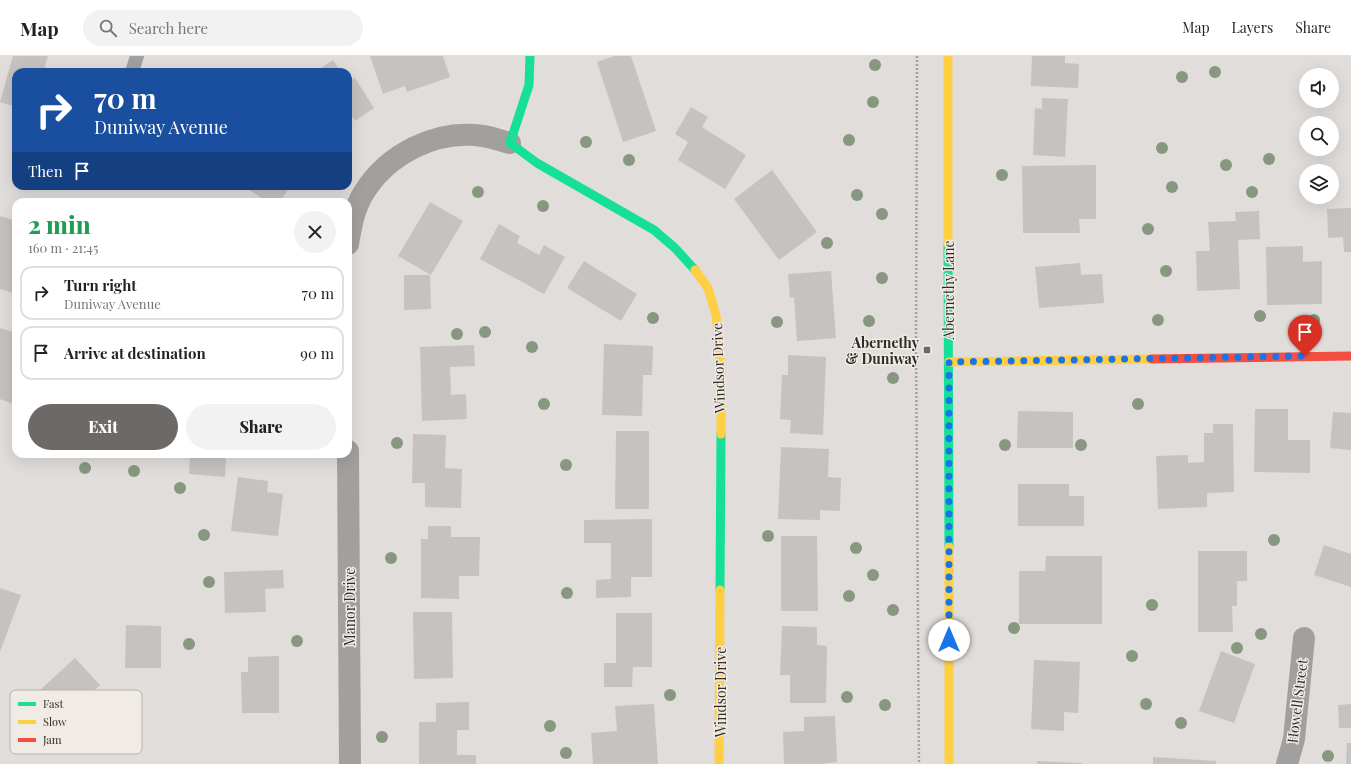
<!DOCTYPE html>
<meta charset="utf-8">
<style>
:root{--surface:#fff;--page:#f2f2f2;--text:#222;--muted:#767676;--line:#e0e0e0;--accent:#6d6967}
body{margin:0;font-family:"Playfair Display",serif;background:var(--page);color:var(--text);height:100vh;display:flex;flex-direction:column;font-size:15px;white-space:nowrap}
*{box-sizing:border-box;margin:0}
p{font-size:13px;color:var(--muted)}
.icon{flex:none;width:22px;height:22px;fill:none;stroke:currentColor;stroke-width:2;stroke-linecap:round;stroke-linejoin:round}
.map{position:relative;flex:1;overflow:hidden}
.panel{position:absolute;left:12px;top:142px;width:340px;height:260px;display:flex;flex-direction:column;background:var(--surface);border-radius:12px;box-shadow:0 4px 16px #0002}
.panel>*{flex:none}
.hud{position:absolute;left:12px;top:12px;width:340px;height:122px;border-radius:12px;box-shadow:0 4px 16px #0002;background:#1a4fa0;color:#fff;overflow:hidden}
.controls{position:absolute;left:1299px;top:12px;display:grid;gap:8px}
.controls a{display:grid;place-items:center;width:40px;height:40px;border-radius:50%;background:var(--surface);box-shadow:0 4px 16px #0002;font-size:20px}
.pin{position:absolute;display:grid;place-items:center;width:34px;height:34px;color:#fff;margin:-41px -17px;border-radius:50% 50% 50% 0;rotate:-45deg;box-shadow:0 0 4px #0007}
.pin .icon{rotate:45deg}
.me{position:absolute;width:44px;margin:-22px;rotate:0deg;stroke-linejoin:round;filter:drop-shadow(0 0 3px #0008)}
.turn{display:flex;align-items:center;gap:14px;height:84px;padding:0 16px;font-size:18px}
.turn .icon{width:52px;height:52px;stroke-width:2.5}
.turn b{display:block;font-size:28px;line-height:34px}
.then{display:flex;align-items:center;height:38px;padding:0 16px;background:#0003;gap:8px;font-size:15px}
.round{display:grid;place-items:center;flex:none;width:42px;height:42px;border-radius:21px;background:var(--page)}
.headline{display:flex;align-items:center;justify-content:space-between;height:68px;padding:0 16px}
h1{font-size:24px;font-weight:800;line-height:30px;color:#1e9e55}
.action{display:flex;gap:8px;margin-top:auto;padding:8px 16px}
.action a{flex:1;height:46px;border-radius:24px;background:var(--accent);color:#fff;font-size:16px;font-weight:800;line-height:46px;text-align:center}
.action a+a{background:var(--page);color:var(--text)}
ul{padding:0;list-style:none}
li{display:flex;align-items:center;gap:12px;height:54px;margin:0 8px 6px;padding:0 8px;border:2px solid var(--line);border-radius:12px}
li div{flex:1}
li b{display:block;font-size:15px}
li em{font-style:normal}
header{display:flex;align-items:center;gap:24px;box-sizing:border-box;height:56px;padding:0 20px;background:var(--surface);border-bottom:1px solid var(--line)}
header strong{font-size:19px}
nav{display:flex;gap:22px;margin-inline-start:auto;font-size:14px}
.search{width:280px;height:36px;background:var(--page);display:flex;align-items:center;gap:10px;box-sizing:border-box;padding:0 14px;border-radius:22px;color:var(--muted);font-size:15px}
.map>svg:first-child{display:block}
.building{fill:#c5c2c0}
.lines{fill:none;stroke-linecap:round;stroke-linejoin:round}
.path{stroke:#a5a2a1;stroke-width:2.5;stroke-dasharray:2 2;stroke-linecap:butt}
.lane{stroke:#a2a09f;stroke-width:14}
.street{stroke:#a2a09f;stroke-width:22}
.fast{stroke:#16e098;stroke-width:9}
.slow{stroke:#ffcf43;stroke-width:9}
.jam{stroke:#f24e42;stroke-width:9}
.tree{fill:#889780}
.route{stroke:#1a73e8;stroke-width:7;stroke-dasharray:0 12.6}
.poi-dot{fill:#6d6967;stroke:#f1ebe5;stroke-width:1.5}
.labels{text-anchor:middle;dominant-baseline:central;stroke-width:3;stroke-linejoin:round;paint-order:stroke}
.street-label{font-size:14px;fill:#2e2b29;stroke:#f1ebe5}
.poi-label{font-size:14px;font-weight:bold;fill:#2e2b29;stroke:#f1ebe5;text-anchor:end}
.key{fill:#f1ebe5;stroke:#b6b1ad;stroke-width:1}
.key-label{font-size:11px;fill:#2e2b29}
</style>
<header>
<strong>Map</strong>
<div class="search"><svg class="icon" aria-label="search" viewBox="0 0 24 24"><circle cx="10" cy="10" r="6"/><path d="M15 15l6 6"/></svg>Search here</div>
<nav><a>Map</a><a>Layers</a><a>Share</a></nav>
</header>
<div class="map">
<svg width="1351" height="708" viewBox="0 0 1351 708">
<rect width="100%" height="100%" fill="#e1ddda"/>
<!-- building -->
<path class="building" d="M13 0H48L43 16H16V51L0 46Z
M370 0H443L450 21 407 36 405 30 383 38Z
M614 0H631L656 75 623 86 597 6Z
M1032 0H1065V7L1079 8 1078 32 1031 30Z
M333 4 341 16H315Z
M355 22 374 52 355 65 348 54V26Z
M1042 42 1068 43 1065 101 1033 99 1035 52 1042 53Z
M691 51 708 61 702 71 746 99 725 133 678 104 688 86 675 78Z
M1096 109V163H1079L1080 177H1023L1022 110Z
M772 114 817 176 779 204 734 143Z
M243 130H290L280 146H268Z
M430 146 463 165 431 219 398 200Z
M1351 152V196H1344L1343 181 1328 182 1327 153Z
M1259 155 1260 183 1238 184 1240 233 1197 235 1196 195H1210L1208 166 1236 165 1235 156Z
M0 160 16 165V238L0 233Z
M499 168 520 180 517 187 539 199 544 189 565 201 544 238 480 203Z
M1303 190V206L1322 205V248L1267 249 1266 191Z
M584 205 637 238 621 265 567 232Z
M1080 207 1081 219 1102 218 1104 247 1039 252 1035 211Z
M831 215 836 282 797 285 794 241 790 242 788 218Z
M404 219H430L431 253 404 254Z
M0 272 16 277V349L0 343Z
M604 288 653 290 652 319H643L642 360 602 359Z
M474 289 475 310 450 311 451 339 466 338 467 363 422 365 420 291Z
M788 299 826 301 823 379 790 377 791 364 780 363 782 319H788Z
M1255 353H1288V384H1310V417L1254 416Z
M1018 355 1073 356V392H1017Z
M1333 356 1351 357V394L1330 392Z
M1213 368H1233L1234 436 1207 437V451L1158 453 1156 400 1188 399V407L1204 406V377H1213Z
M616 375H649V453H615Z
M413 378 446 379 445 412 462 413 461 452 425 451V427H412Z
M781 391 829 393 828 421 841 422 840 455 820 454V464L778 463Z
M190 398 226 399 225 421 189 418Z
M261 398H278V400L261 399Z
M238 421 268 425 267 436 283 438 278 480 231 475Z
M1018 428H1069V440H1084V470H1018Z
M652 463V521H631V541L596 542V524L611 523V487H584V464Z
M428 470H451V481H480L479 520H459V543L421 542V483H428Z
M781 480H817L818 555H781Z
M1324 489 1351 498V531L1314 519Z
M1198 495H1247V525H1237V550H1232L1233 576H1198Z
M1046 500H1102V568H1019V515H1045Z
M283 514 284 532 265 533 266 556 225 557 224 516Z
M0 532 21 539 0 596Z
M413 556H452L453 622 414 623Z
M616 557H652V611H633L632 631H604V607H616Z
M126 569 161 570V612H125Z
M782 570 817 571V589L827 590 826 647H790V619H780Z
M1221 595 1255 608 1234 667 1199 655Z
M279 600V657H242L241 616H248V601Z
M75 602 100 629 41 683 16 656Z
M1034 604 1080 606 1078 657 1064 656V675L1031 673Z
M469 646V674H457V699H476V708H419V666H436V647Z
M654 648 658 708H593L591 677 617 675 615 650Z
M1351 648V672H1339L1338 649Z
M835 660 837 706 820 708H784L783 676 804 675V661Z
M1347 687H1351V708H1346Z
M1153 701 1216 705V708H1153Z
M1037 705 1082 707V708H1037Z"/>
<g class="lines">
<!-- path -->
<path class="path" d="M917 0 916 288 919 708"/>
<!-- lane -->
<path class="lane" d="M132 16 137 0"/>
<!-- street -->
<path class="street" d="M348 188C351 170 354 153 363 138 387 98 436 73 483 80 492 81 501 85 510 87
M348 395 350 708
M1287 708 1294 683 1304 582"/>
<!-- fast -->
<path class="fast" d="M530 0 529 29 510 87 537 107 654 174 675 192 695 214
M948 188 949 491
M720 534 721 378"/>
<!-- slow -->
<path class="slow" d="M948 0V188
M695 214 708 232 716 259 721 313V378
M949 306 1152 303
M949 491V708
M719 708 720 534"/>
<!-- jam -->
<path class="jam" d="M1152 303 1351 300"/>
</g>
<!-- trees -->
<g class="tree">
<circle cx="875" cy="9" r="6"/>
<circle cx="1215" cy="16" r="6"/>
<circle cx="1182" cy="21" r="6"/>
<circle cx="873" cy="46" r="6"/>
<circle cx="849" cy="84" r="6"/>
<circle cx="586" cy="86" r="6"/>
<circle cx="1162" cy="92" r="6"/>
<circle cx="1269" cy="103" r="6"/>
<circle cx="629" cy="104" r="6"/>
<circle cx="1226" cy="109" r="6"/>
<circle cx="1002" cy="119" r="6"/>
<circle cx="1172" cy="131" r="6"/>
<circle cx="478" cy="136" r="6"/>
<circle cx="1252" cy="136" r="6"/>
<circle cx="857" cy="139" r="6"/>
<circle cx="543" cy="150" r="6"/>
<circle cx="882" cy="158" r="6"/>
<circle cx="1148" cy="173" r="6"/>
<circle cx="827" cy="187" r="6"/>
<circle cx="1166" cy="215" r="6"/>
<circle cx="882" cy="222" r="6"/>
<circle cx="1260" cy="260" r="6"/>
<circle cx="653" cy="262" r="6"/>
<circle cx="1158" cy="264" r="6"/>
<circle cx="1314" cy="264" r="6"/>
<circle cx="869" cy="265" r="6"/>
<circle cx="777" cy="266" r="6"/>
<circle cx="485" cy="276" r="6"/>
<circle cx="457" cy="278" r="6"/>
<circle cx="532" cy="291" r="6"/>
<circle cx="893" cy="322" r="6"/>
<circle cx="544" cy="348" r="6"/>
<circle cx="1138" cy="348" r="6"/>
<circle cx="397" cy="387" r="6"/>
<circle cx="1005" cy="389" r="6"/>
<circle cx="1081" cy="389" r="6"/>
<circle cx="566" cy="409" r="6"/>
<circle cx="85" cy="412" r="6"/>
<circle cx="134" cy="415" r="6"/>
<circle cx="180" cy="432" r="6"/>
<circle cx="204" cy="479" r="6"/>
<circle cx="768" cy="480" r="6"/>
<circle cx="1274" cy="484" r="6"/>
<circle cx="856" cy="492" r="6"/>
<circle cx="391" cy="502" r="6"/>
<circle cx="873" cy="519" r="6"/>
<circle cx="209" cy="526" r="6"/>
<circle cx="567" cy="537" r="6"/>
<circle cx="849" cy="540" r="6"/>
<circle cx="1152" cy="549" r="6"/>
<circle cx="893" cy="554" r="6"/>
<circle cx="1014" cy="572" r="6"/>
<circle cx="1261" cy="578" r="6"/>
<circle cx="297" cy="585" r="6"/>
<circle cx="189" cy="588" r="6"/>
<circle cx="1237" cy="592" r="6"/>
<circle cx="1132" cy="600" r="6"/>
<circle cx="670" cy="639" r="6"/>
<circle cx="847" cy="641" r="6"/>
<circle cx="1146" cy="648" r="6"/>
<circle cx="885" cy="649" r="6"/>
<circle cx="1181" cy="667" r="6"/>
<circle cx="550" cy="670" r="6"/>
<circle cx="382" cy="681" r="6"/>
<circle cx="566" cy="697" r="6"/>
<circle cx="1328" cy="700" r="6"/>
</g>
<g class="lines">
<!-- route -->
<path class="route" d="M949 584V306L1305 300"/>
</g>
<!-- markers -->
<rect class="poi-dot" x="923" y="290" width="8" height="8" rx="2"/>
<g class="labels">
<!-- street labels -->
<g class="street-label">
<text transform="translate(948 234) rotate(-90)">Abernethy Lane</text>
<text transform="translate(718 312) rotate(-92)">Windsor Drive</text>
<text transform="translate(349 551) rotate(-90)">Manor Drive</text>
<text transform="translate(720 636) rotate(-90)">Windsor Drive</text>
<text transform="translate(1297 645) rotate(-83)">Howell Street</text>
</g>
<!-- poi labels -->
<g class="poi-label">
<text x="919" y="286">Abernethy<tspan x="919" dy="16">&amp; Duniway</tspan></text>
</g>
</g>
<!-- legend -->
<rect x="10" y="634" width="132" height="64" rx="6" class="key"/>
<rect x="18" y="646" width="18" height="4" fill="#16e098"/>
<rect x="18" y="664" width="18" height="4" fill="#ffcf43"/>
<rect x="18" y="682" width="18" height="4" fill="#f24e42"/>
<g class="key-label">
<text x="43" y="652">Fast</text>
<text x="43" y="670">Slow</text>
<text x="43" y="688">Jam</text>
</g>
</svg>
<div class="controls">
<a><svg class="icon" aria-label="sound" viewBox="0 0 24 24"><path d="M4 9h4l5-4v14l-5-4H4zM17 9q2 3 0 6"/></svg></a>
<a><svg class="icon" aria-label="search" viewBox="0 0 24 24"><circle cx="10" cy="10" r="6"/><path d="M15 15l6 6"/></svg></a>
<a><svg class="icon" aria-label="layers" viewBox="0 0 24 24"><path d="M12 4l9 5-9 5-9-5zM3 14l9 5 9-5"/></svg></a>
</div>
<div class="pin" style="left:1305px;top:300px;background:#d93025"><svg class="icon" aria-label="arrive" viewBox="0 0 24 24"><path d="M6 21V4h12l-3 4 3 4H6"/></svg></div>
<svg class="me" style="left:949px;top:584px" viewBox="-20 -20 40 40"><circle r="19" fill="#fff"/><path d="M0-13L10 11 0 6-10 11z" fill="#1a73e8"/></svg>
<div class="hud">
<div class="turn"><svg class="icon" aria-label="right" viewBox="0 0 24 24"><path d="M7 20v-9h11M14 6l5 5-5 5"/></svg><div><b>70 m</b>Duniway Avenue</div></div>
<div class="then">Then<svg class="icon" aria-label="arrive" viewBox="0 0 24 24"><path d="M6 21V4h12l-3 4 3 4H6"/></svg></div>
</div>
<section class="panel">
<div class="headline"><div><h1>2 min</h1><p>160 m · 21:45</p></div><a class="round"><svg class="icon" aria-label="close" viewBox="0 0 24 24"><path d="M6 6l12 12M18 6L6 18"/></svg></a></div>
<ul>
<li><svg class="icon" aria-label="right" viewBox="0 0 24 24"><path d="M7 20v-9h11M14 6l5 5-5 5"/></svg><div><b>Turn right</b><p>Duniway Avenue</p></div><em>70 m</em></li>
<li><svg class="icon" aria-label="arrive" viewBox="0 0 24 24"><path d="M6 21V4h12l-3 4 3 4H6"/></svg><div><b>Arrive at destination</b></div><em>90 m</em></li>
</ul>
<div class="action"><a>Exit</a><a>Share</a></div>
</section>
</div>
